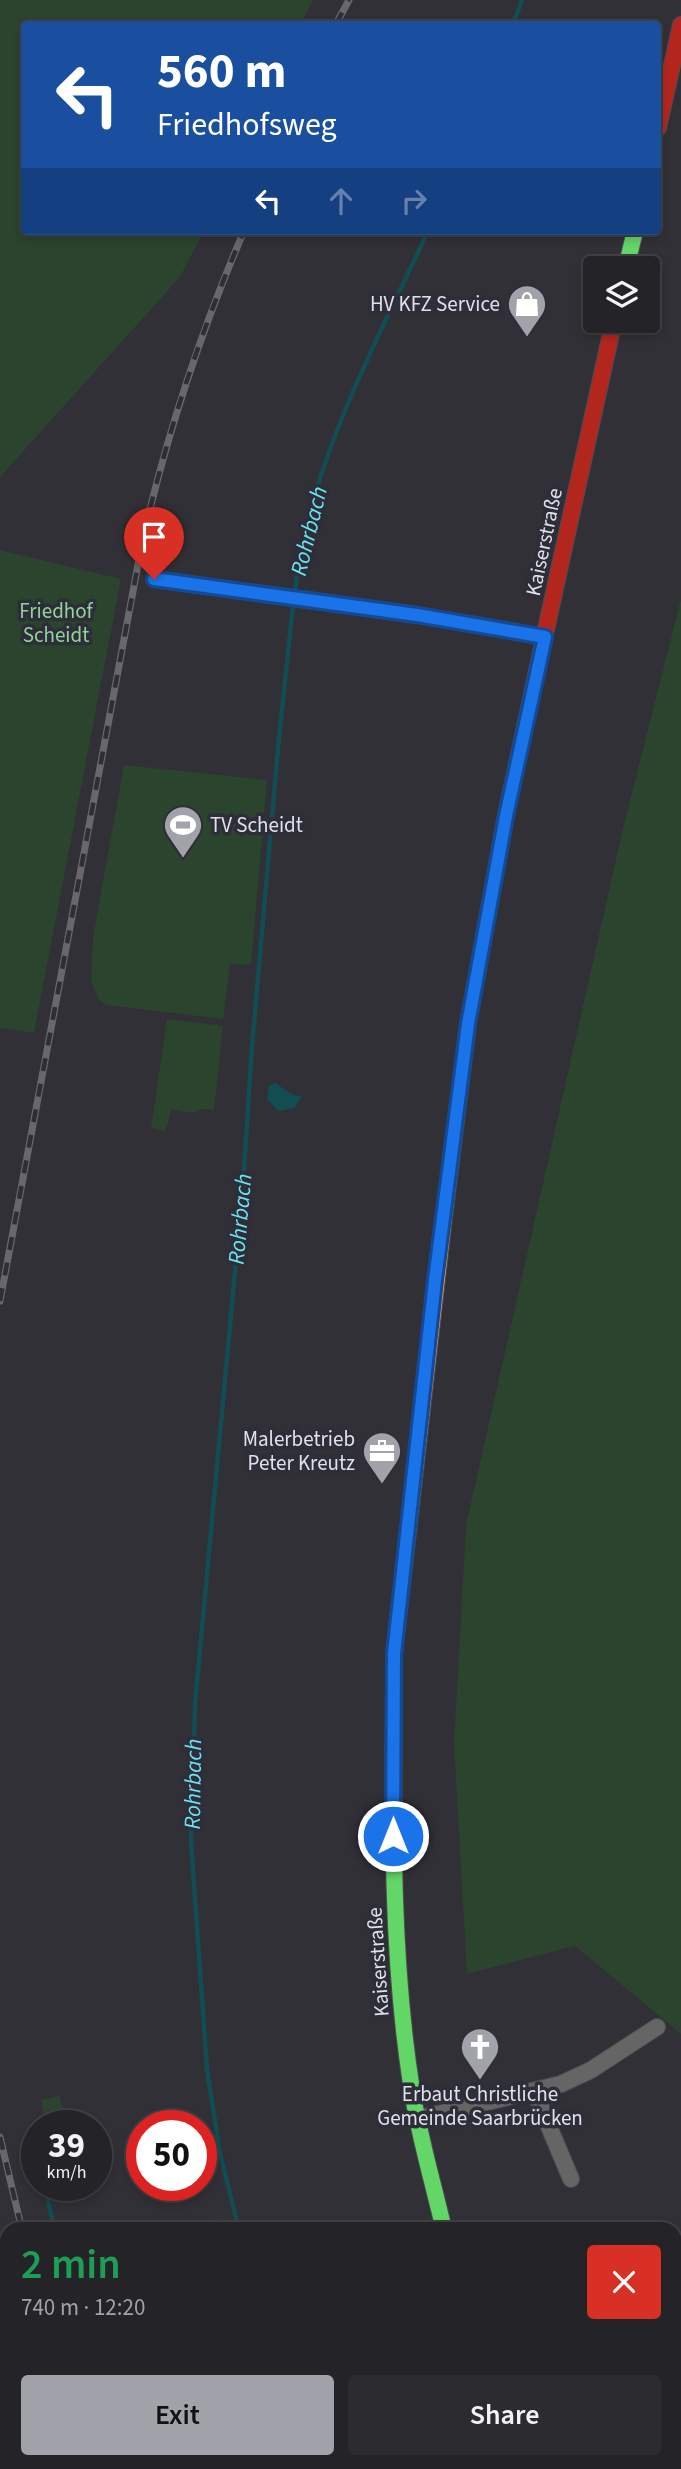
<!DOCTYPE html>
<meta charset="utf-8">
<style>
:root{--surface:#242428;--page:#2c2c30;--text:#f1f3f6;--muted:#a3a4a8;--line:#414145;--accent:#a2a3aa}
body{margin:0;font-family:"Source Sans 3",sans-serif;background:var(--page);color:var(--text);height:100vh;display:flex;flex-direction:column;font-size:26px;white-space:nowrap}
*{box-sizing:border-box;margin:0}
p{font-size:23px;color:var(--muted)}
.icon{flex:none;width:38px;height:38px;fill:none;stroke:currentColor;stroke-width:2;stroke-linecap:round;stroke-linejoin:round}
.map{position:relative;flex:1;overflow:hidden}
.panel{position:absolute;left:0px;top:2222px;width:682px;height:247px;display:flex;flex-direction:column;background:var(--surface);border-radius:21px 21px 0 0;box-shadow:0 4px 10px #0003,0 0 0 2px var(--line)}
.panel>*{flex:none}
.banner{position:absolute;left:21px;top:21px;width:640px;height:214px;border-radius:7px;box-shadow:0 4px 10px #0003,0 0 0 2px var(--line);background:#1a4fa0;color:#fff;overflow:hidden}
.fabs{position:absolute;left:583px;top:256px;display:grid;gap:14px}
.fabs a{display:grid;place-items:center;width:77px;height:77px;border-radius:7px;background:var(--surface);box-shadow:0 4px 10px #0003,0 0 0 2px var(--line);font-size:35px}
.speed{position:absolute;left:21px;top:2110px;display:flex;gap:14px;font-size:35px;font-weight:700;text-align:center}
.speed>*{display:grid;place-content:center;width:91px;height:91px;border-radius:50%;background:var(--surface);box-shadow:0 4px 10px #0003,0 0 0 2px var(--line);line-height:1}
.speed small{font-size:18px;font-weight:400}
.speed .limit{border:10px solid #d22;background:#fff;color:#111}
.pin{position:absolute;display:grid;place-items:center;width:60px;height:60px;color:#fff;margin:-72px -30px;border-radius:50% 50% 50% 0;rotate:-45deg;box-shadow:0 0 7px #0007}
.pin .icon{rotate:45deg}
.me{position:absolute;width:77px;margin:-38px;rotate:0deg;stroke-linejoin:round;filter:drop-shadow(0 0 5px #0008)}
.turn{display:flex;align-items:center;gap:24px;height:147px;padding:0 21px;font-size:32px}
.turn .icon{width:91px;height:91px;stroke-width:2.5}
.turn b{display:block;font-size:49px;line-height:60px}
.lanes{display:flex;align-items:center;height:66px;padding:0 21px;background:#0003;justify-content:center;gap:35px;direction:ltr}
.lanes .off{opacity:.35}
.round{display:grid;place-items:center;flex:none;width:74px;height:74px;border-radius:7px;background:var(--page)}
.head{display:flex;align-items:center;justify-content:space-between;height:119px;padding:0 21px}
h1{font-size:42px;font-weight:600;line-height:52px;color:#1e9e55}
.primary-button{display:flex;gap:14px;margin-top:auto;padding:14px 21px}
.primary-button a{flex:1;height:80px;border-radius:7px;background:var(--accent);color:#111;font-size:28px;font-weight:600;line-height:80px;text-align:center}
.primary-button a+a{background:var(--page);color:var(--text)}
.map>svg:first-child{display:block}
.built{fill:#313341}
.green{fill:#2a442d}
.water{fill:#114d53}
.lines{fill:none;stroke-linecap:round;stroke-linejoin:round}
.stream{stroke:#114d53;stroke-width:4.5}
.street-casing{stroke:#4d4d52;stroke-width:18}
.fast-casing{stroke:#4d4d52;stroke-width:18}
.slow-casing{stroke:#4d4d52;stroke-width:18}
.jam-casing{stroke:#4d4d52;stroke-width:18}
.street{stroke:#666566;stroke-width:16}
.fast{stroke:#63d668;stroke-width:16}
.slow{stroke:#ff974d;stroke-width:16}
.jam{stroke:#b3261e;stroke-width:16}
.rail-casing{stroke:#68676b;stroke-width:7}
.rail{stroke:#2d2e39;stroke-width:4.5;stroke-dasharray:13;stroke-linecap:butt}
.route-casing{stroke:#114b97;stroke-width:18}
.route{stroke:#1a73e8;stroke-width:12}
.labels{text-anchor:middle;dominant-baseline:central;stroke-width:7;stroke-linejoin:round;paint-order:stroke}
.poi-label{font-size:21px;fill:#e0e1e8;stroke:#2d2e39;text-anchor:end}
.street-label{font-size:21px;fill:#e0e1e8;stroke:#2d2e39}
.park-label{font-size:21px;fill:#92d396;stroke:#2d2e39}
.water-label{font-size:23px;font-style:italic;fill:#6ce3ef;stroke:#2d2e39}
</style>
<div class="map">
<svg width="681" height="2469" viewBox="0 0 681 2469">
<rect width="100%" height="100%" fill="#303036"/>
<!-- built -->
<path class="built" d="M225 2216 230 2229H171Z
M126 2462H311L313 2469H130Z"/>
<!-- green -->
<path class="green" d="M0 0H313L301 24H24V231H204L180 277 0 477Z
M0 550 121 579 34 1033 0 1028Z
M681 599V2034L575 1946 467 1974 454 1743 466 1525 624 824Z
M124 765 267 780 251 965 230 964 223 1019 106 1005 99 1000 91 981 93 937Z
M167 1019 223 1026 214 1110 201 1109 194 1113 171 1109 166 1131 151 1128Z
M60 2096 66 2126H46L41 2100Z"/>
<!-- water -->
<path class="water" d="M275 1083 293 1095 302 1096 294 1108 278 1111 267 1099 269 1086Z"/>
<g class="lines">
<!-- stream -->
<path class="stream" d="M513 24 522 0
M295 590C310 461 375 346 428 231
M48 2201 52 2219
M239 2230 220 2153 207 2070 191 1841 195 1704 243 1185 252 1046 278 748 293 605
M127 2462 130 2469
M319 2462 322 2469"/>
<!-- street casing -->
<g class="street-casing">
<path id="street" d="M534 2091 571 2179
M417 2119 561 2084 591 2070 657 2027
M676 2399 681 2397
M569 2469 577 2462"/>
</g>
<!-- fast casing -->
<g class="fast-casing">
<path id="fast" d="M626 268 635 231
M154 579 417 615 545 637
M444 1217 468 1024 506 815 545 634
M394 1690C393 1822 391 1954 411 2084 418 2133 433 2182 444 2230"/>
</g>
<!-- slow casing -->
<g class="slow-casing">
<path id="slow" d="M394 1690V1654L444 1217
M510 2462 512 2469"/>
</g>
<!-- jam casing -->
<g class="jam-casing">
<path id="jam" d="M658 128 681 25
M545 634 614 320"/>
</g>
<!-- street -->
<use href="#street" class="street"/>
<!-- fast -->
<use href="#fast" class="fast"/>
<!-- slow -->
<use href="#slow" class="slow"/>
<!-- jam -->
<use href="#jam" class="jam"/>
<!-- rail casing -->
<g class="rail-casing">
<path id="rail" d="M336 24 349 0
M0 1301 143 538C168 430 200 333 244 231
M0 2137 22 2230
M101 2462 104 2469"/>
</g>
<!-- rail -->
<use href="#rail" class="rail"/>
</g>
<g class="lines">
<!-- route casing -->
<g class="route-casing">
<path id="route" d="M154 579 417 615 545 637 506 816 468 1024 435 1280 394 1654 393 1836"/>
</g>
<!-- route -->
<use href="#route" class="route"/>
</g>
<!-- icons -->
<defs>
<g id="shop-pin" transform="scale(2.0125)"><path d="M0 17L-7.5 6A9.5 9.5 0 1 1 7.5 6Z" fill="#a2a3aa" stroke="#2d2e39"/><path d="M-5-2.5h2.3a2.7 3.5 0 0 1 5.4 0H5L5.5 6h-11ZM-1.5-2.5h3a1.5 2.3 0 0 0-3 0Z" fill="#fff"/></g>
<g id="stadium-pin" transform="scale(2.0125)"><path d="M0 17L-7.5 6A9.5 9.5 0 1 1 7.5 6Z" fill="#a2a3aa" stroke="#2d2e39"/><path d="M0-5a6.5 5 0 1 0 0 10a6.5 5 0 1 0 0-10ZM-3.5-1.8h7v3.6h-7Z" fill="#fff"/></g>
<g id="office-pin" transform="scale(2.0125)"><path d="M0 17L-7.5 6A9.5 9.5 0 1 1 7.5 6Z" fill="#a2a3aa" stroke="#2d2e39"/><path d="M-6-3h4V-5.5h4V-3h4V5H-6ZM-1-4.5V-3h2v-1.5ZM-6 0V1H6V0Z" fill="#fff"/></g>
<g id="church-pin" transform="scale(2.0125)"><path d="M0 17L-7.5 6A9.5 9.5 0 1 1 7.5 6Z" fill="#a2a3aa" stroke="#2d2e39"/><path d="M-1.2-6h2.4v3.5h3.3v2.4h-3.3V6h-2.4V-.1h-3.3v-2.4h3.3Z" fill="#fff"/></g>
</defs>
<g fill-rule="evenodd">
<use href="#shop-pin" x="527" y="304"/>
<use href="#stadium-pin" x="183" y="825"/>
<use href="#office-pin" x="382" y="1451"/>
<use href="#church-pin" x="480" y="2047"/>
</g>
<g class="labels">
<!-- poi labels -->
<g class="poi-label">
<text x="500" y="304">HV KFZ Service</text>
<text x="210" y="825" text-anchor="start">TV Scheidt</text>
<text x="355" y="1439">Malerbetrieb<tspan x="355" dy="24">Peter Kreutz</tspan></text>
<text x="480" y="2094" text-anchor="middle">Erbaut Christliche<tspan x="480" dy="24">Gemeinde Saarbrücken</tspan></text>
</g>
<!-- street labels -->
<g class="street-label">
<text transform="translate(544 542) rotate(-78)">Kaiserstraße</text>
<text transform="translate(378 1962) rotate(-94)">Kaiserstraße</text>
</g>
<!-- park labels -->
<g class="park-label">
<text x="56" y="611">Friedhof<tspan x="56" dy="24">Scheidt</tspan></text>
</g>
<!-- water labels -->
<g class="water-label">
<text transform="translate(309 531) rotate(-76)">Rohrbach</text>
<text transform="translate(240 1219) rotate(-85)">Rohrbach</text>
<text transform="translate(193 1784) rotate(-89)">Rohrbach</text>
</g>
</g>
</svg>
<div class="fabs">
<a><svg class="icon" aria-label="layers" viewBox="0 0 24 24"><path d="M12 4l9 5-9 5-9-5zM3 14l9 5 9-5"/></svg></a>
</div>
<div class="speed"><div>39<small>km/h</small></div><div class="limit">50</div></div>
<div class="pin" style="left:154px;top:579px;background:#d93025"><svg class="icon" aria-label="arrive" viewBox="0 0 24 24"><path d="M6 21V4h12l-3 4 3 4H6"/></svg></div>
<svg class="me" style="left:393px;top:1836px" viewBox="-20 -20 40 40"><circle r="17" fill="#1a73e8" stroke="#fff" stroke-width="3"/><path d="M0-11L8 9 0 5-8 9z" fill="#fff"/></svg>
<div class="banner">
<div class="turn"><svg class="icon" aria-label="left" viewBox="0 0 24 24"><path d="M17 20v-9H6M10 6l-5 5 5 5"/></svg><div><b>560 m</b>Friedhofsweg</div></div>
<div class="lanes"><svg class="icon" aria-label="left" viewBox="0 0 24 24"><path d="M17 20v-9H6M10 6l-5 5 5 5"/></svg><svg class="icon off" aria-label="ahead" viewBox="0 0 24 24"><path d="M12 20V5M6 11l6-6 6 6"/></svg><svg class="icon off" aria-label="right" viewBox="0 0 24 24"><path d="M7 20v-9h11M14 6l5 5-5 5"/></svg></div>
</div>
<section class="panel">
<div class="head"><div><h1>2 min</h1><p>740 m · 12:20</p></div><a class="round" style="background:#d93025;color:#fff"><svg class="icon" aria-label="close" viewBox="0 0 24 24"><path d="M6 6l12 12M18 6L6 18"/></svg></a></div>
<div class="primary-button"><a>Exit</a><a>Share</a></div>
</section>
</div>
